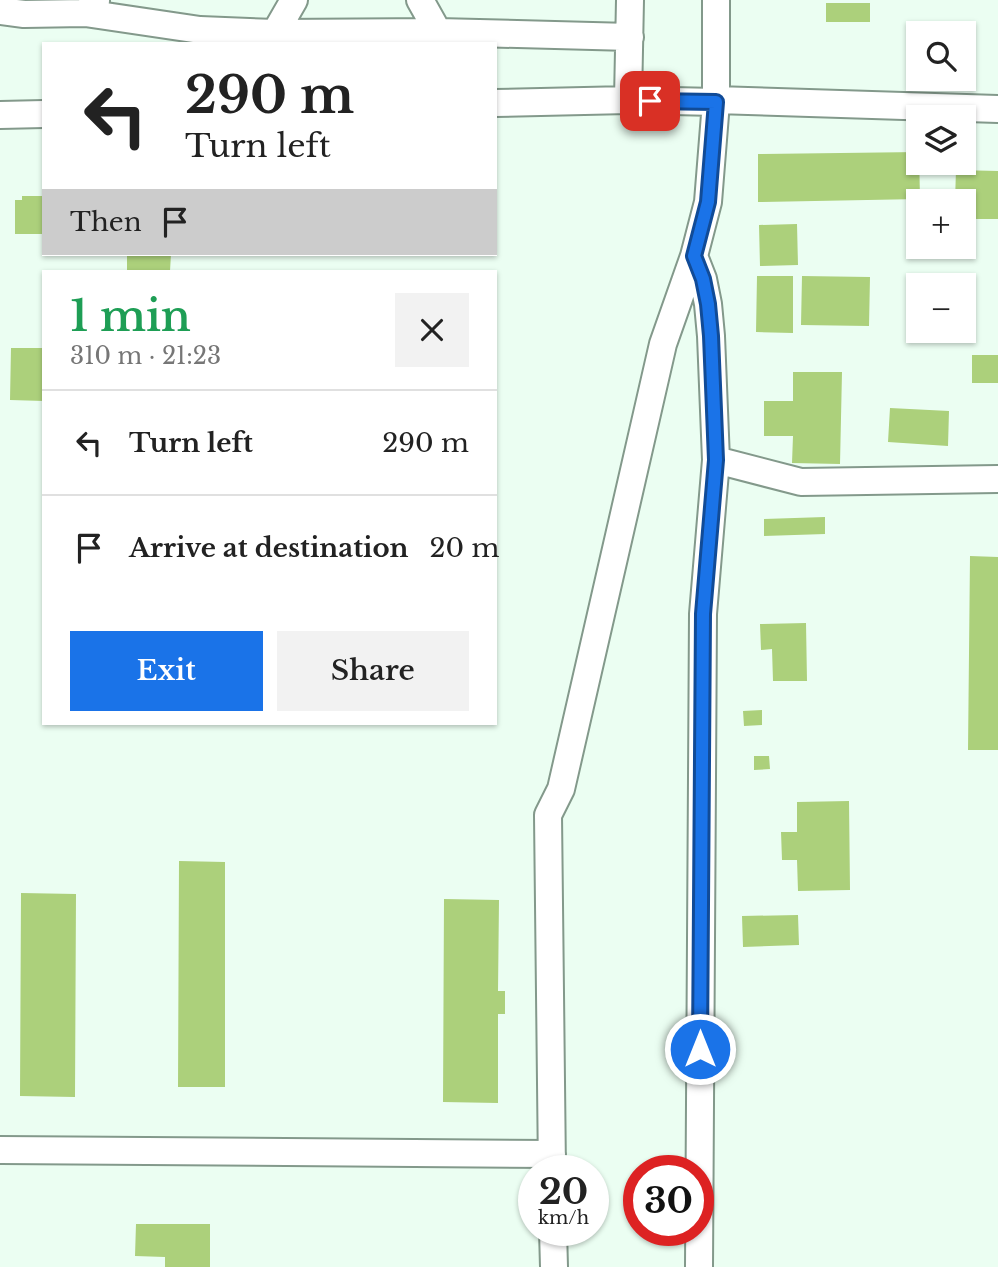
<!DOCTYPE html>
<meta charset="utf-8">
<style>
:root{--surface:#fff;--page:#f2f2f2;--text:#222;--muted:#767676;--line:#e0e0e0;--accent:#1a73e8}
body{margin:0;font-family:"Libre Baskerville",serif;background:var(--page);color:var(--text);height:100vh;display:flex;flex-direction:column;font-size:26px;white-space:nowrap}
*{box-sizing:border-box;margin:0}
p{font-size:23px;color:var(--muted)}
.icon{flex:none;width:38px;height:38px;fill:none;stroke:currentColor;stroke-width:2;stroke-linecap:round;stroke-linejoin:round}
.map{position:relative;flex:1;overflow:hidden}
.drawer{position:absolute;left:42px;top:270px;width:455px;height:455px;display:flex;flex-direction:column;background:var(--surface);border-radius:0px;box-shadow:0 2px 5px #0004}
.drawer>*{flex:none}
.hud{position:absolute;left:42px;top:42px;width:455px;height:214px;border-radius:0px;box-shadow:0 2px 5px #0004;background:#fff;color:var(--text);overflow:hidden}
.controls{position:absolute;left:906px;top:21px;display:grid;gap:14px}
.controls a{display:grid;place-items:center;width:70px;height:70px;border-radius:0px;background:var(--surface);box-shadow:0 2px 5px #0004;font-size:35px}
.speed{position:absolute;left:518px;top:1155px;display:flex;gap:14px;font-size:35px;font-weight:700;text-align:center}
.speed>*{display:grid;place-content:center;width:91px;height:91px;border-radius:50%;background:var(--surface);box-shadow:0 2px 5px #0004;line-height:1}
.speed small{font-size:18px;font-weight:400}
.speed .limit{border:10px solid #d22;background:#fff;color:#111}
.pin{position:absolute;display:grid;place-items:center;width:60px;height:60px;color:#fff;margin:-30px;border-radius:14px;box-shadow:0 4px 10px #0006}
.me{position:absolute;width:77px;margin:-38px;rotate:0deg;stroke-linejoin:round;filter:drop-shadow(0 0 5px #0008)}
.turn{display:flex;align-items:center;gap:24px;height:147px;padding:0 28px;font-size:32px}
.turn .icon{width:91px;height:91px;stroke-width:2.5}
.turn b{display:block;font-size:49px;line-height:60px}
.then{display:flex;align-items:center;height:66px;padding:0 28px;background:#0003;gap:14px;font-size:26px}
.round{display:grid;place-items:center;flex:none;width:74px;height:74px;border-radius:0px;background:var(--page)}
.headline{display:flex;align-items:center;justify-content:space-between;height:119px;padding:0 28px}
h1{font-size:42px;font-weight:600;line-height:52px;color:#1e9e55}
.primary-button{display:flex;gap:14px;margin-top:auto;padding:14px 28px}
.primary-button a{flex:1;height:80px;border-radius:0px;background:var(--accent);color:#fff;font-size:28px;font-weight:600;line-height:80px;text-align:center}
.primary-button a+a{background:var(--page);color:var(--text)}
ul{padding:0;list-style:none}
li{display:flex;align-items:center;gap:21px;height:105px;padding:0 28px;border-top:2px solid var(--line)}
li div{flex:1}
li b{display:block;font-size:26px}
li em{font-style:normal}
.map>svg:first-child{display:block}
.building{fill:#acd07b}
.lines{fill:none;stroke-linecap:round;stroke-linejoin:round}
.minor-casing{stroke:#83998b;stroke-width:30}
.minor{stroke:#fff;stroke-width:26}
.route-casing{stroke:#114b97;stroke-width:18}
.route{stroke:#1a73e8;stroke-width:12}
</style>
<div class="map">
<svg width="998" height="1267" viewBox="0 0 998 1267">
<rect width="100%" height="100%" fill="#ebfef2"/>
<!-- building -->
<path class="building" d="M826 3H870V22H826Z
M919 152 920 199 758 202V154Z
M956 170 998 171V219H964V201H955Z
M22 196H42V201H44V234H15V200H22Z
M797 224 798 265 760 266 759 225Z
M127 254H171L170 271H127Z
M953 273H968V302H964V285H946V281H953Z
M757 276H793V333L756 332Z
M802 276 870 277 869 326 801 325Z
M11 348H44V401L10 400Z
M972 355H998V383H972Z
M793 372H842L840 464 792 463 793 436H764V401H793Z
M890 408 949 411 948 446 888 442Z
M825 517V534L764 536V519Z
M970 556 998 557V750H968Z
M806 623 807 681H773L772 649 761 650 760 624Z
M762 710V725L744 726 743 711Z
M754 756H769L770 769 754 770Z
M849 801 850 890 798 891 797 860H782L781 832H797V802Z
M179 861 225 862V1087H178Z
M21 893 76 894 75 1097 20 1096Z
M444 899 499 900 498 991H505V1014H498V1103L443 1102Z
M798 915 799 945 743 947 742 916Z
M136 1224H210V1267H165V1257L135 1256Z"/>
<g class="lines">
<!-- minor casing -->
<g class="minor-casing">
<path id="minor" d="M420 0 438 32
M0 11 24 14 85 13 96 1
M85 13 200 30 275 33 438 32 630 37
M275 33 294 0
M628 100 630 0
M716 100 998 109
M495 103 628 100 716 102
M0 115 44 114
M694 256 703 279 708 304 711 336 716 460 703 614 699 1267
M716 460 801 482 998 479
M0 1150 552 1154
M552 1171 548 815 561 789 663 344 694 256 708 202 716 102V0
M553 1230 554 1267"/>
</g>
<!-- minor -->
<use href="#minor" class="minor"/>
</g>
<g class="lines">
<!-- route casing -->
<g class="route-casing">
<path id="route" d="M650 101 716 102 708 202 694 256 703 279 708 304 711 336 716 460 703 614 700 1049"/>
</g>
<!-- route -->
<use href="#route" class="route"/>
</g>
</svg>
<div class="controls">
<a><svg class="icon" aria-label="search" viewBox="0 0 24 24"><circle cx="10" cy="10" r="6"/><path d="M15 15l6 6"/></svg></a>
<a><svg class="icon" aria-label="layers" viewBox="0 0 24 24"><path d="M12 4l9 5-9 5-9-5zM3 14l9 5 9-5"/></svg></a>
<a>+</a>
<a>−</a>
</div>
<div class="speed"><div>20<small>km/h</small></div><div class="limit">30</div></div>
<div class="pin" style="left:650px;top:101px;background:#d93025"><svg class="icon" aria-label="arrive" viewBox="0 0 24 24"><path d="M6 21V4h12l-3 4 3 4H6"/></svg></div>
<svg class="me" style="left:700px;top:1049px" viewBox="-20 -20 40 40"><circle r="17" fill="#1a73e8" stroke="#fff" stroke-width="3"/><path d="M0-11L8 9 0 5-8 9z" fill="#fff"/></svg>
<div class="hud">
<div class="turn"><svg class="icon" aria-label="left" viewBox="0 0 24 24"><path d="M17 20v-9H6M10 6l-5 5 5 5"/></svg><div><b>290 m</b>Turn left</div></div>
<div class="then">Then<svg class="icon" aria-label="arrive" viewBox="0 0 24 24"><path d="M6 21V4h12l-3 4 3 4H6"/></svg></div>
</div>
<section class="drawer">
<div class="headline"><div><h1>1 min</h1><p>310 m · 21:23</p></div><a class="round"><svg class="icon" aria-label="close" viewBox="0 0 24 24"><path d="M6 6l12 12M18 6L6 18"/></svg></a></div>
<ul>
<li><svg class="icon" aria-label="left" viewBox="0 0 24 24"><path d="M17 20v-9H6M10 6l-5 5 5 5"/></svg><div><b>Turn left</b></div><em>290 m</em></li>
<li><svg class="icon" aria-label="arrive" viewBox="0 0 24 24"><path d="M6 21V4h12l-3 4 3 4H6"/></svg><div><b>Arrive at destination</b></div><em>20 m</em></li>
</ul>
<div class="primary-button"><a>Exit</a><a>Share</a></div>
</section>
</div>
